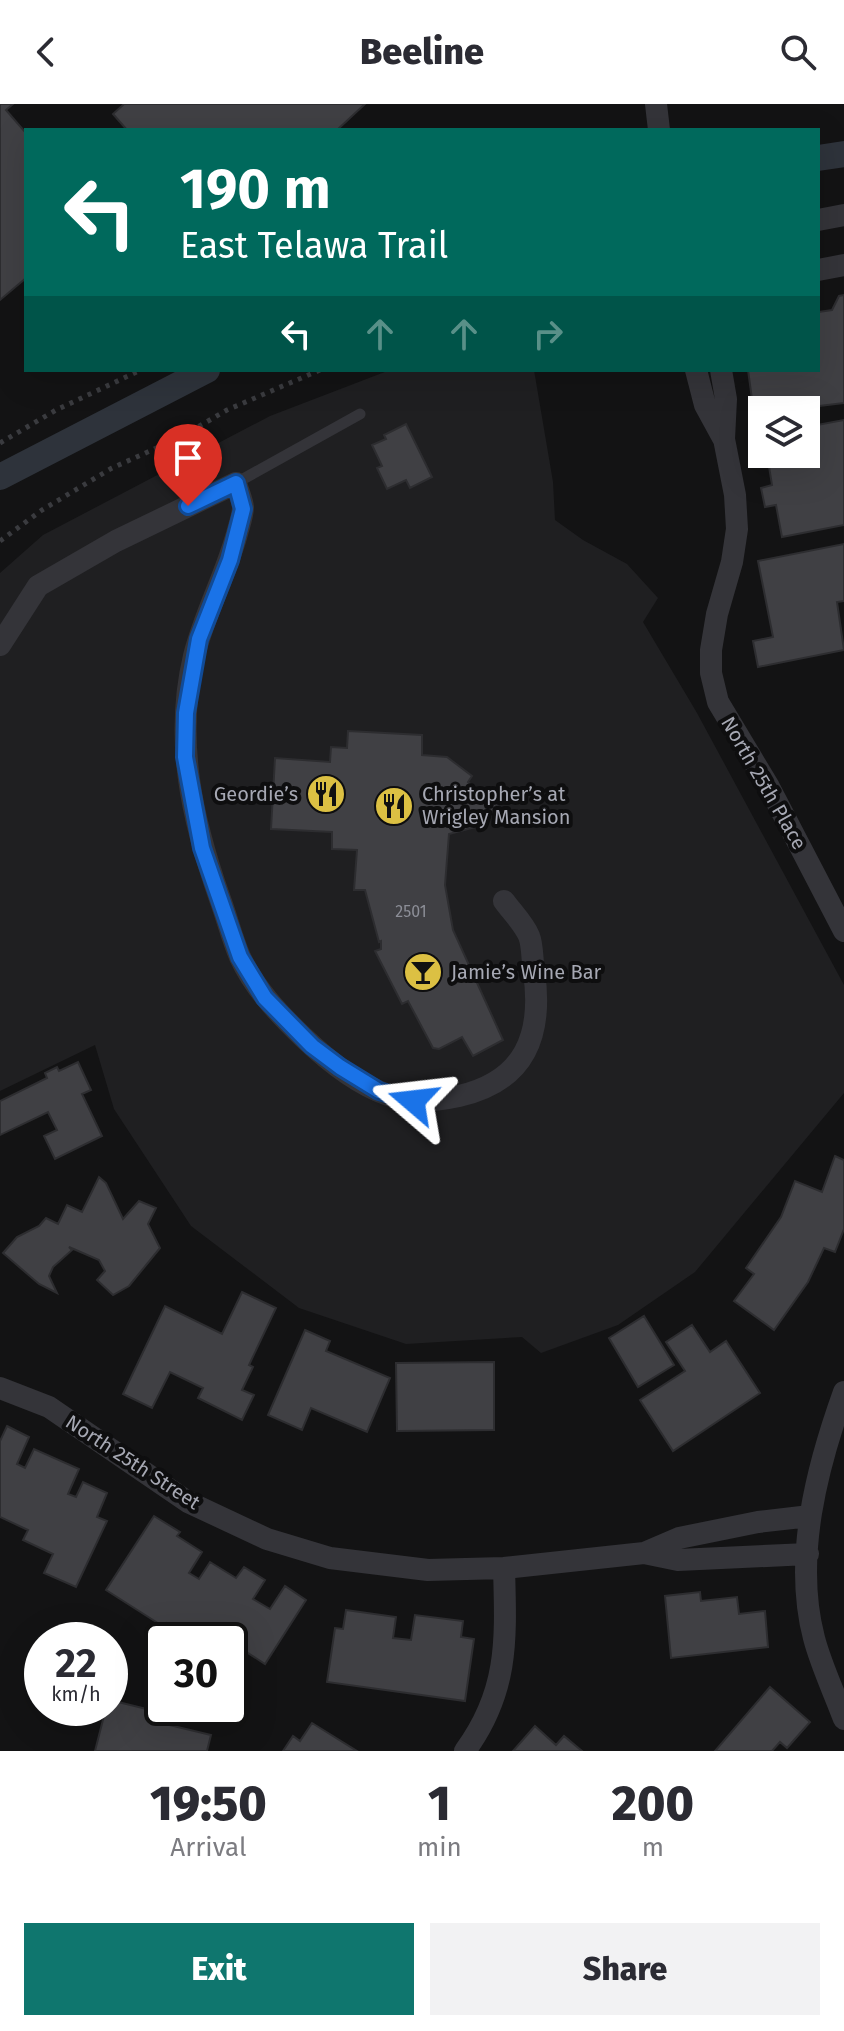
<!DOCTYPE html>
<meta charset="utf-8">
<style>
:root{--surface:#fff;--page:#f2f2f3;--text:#2b2b33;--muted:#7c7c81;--accent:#0f766e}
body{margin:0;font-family:"Fira Sans",sans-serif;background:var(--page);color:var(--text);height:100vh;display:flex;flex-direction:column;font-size:30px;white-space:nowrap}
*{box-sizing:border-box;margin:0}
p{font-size:26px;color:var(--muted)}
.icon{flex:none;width:44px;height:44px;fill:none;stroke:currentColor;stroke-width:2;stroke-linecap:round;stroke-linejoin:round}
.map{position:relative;height:1647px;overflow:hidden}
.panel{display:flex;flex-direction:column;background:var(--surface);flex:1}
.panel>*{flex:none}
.top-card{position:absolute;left:24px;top:24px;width:796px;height:244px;border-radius:0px;box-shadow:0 8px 32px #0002;background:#00695c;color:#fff;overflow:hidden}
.controls{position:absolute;left:748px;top:292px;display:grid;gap:16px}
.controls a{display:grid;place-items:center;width:72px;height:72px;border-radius:0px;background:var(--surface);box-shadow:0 8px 32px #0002;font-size:40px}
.speed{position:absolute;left:24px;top:1518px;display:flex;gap:16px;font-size:40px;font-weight:700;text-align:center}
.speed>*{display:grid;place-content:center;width:104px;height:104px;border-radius:50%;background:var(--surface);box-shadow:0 8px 32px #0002;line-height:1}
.speed small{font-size:20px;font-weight:400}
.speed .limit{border:4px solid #111;border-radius:12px;background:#fff;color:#111}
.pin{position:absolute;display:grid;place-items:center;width:68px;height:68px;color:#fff;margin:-82px -34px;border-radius:50% 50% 50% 0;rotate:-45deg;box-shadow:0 0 8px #0007}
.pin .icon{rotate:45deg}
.me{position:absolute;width:88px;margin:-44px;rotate:287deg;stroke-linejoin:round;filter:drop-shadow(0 0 6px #0008)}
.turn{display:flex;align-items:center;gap:28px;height:168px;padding:0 24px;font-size:36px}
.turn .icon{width:104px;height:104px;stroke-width:2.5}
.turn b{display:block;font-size:56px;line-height:68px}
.lanes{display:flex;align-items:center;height:76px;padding:0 24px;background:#0003;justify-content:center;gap:40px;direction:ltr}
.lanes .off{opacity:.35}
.eta{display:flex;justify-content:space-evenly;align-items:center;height:136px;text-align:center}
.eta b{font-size:48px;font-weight:800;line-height:56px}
.primary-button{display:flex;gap:16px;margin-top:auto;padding:16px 24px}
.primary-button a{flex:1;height:92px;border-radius:0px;background:var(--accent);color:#fff;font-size:32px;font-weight:800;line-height:92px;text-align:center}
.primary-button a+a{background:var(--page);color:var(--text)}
header{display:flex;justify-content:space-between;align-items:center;height:104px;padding:0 24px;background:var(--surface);font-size:36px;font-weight:800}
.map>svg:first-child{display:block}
.built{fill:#1f1f21}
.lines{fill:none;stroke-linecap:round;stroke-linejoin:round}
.canal{stroke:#2e333b;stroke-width:26}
.building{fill:#404044;stroke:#2d2d30;stroke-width:2}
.path{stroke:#3a3b3f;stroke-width:5;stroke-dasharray:4 6;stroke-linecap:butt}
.service{stroke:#343439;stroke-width:11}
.minor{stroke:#343439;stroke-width:22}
.route-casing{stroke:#114b97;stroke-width:20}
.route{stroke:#1a73e8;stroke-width:14}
.labels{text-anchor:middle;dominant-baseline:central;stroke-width:8;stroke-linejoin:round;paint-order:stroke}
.number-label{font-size:16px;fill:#8c8e97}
.street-label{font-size:20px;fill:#a6a8b3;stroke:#0e0e0f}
.poi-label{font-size:20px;fill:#a6a8b3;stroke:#0e0e0f;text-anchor:start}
</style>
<header><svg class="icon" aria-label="back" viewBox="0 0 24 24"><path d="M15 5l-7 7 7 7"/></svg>Beeline<svg class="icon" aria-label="search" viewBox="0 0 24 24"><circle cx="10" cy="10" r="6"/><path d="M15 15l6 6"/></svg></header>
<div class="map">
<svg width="844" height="1647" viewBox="0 0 844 1647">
<rect width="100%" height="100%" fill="#131314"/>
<!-- built -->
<path class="built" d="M390 266H534L553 378 555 416 583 436 627 460 658 494 643 518 697 609 844 881V989L695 1168 618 1221 541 1249 522 1233 406 1240 299 1204 191 1122 114 1005 95 941 0 987V469L43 431 270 312Z"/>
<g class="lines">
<!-- canal -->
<path class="canal" d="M818 54 844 50
M0 373 207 266"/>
</g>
<!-- building -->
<path class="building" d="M0 0H13L6 6 26 29V174L0 196Z
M124 0H365L337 26H127L113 10Z
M844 191V299L786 306H762V309L754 310 748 266H818V208L832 206 839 192Z
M844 316V421L782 433 776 401 765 403 761 384 772 381 767 350 755 353 751 334 762 332V350H806V323Z
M406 320 432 373 410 384 406 376 387 385 377 364 382 362 372 341 386 335 384 331Z
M844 440V497L837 498 844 546 758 563 753 537 773 533 758 457Z
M348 627 422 631V651L447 653 472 672 468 678 500 704 479 722 449 730 445 781 453 826 503 936 473 952 462 933 439 945 433 944 408 897 402 900 375 847 381 845V837L379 838 365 786H354L357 746 332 745V728L271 725 275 654 330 658 331 643 347 644Z
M78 958 91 986 82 990 102 1032 55 1055 44 1032 57 1026 48 1008 0 1031V997L47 974 45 969 57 963 59 967Z
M835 1052 844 1056V1125L835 1148 824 1144 808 1178 774 1226 734 1197 754 1170 746 1164 781 1113 795 1077 822 1088Z
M99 1073 106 1079 123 1115 139 1097 156 1104 148 1120 160 1144 129 1182 113 1191 97 1176 105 1167 99 1156 69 1143 72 1146 53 1163 49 1172 57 1189 39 1180 3 1149 17 1133 39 1122 46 1114 58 1120 67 1101 82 1108Z
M242 1188 276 1204 249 1261 253 1263 242 1286 254 1291 242 1316 198 1294 203 1284 170 1268 152 1304 123 1290 165 1202 222 1230Z
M644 1212 674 1261 638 1283 609 1234Z
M692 1221 710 1248 726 1237 760 1289 673 1347 640 1296 685 1267 666 1238Z
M305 1226 330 1237 326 1247 390 1274 367 1328 311 1304 302 1326 268 1311Z
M494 1258V1326L397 1327 396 1259Z
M7 1322 29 1333 17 1360 25 1364 34 1345 79 1365 68 1390 76 1393 83 1378 107 1389 97 1413 107 1417 76 1483 44 1469 53 1450 23 1436 28 1426 0 1413V1337Z
M154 1412 180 1428 177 1432 202 1448 189 1469 199 1475 210 1458 236 1474 244 1463 265 1476 253 1495 270 1505 285 1482 306 1496 265 1560 234 1540 230 1546V1536H193L167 1519 164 1523 106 1486Z
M700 1488 701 1497 737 1493 739 1510 765 1507 768 1543 671 1554 665 1492Z
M346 1506 396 1513 393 1534 411 1536 415 1511 463 1517 461 1533 474 1535 465 1597 327 1578 335 1524 343 1525Z
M770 1583 810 1618 787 1644 780 1638 772 1647H715Z
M110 1596 163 1609 161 1619 211 1631 207 1647H95L106 1604H110Z
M312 1619 357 1647H283L293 1632 300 1637Z
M535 1622 556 1641 564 1632 582 1647H513Z"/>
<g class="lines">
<!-- path -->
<path class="path" d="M0 339 56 306 141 266
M0 437 42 406 112 364 179 334 227 306 320 266"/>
<!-- service -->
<path class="service" d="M236 379 360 310"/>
<!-- minor -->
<path class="minor" d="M656 0 659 26
M818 116 844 111
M818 166 844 161
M696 266 705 301 723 334
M721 266 726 295 724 335 735 391 737 425 732 458 717 510 711 546V569L718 598 769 683 844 827
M0 541 38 482 116 437 236 379C238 387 242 395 243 403 243 410 240 419 238 426 227 469 205 508 194 552 174 636 192 716 220 795 227 814 232 834 240 853 255 885 278 909 303 933 327 956 357 980 388 991 412 1000 435 997 459 992 525 977 543 931 534 868 532 857 533 842 529 832 524 820 512 808 504 797
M0 1284 49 1303 188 1398 267 1435 330 1454 428 1466 504 1464 644 1449 678 1456 808 1450
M844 1288C817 1363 793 1454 814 1534 821 1561 834 1588 844 1615
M644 1449 679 1434 758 1418 810 1412
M465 1647C509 1587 506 1535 504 1464"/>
</g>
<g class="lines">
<!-- route casing -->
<g class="route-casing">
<path id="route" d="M188 402 236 379 243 405 230 456 199 535 186 609 185 653 202 744 240 853 265 894 312 942 340 963 379 987 413 997"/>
</g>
<!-- route -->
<use href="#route" class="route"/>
</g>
<!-- icons -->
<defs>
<g id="restaurant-disc" transform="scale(2)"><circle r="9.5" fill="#dcc043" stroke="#0e0e0f"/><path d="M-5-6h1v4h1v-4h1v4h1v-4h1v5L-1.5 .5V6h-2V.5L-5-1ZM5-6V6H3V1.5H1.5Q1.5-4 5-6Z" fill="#111"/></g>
<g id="bar-disc" transform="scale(2)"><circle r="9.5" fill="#dcc043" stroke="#0e0e0f"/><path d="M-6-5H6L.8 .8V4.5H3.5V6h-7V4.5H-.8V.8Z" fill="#111"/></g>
</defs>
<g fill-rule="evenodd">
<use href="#restaurant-disc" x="326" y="690"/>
<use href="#restaurant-disc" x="394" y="702"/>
<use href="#bar-disc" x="423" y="868"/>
</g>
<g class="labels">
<!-- number labels -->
<g class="number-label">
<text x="411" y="807">2501</text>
</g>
<!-- street labels -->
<g class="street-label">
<text transform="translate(764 679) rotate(60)">North 25th Place</text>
<text transform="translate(133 1358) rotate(33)">North 25th Street</text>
</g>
<!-- poi labels -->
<g class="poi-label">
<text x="298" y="690" text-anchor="end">Geordie’s</text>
<text x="422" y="690">Christopher’s at<tspan x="422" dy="23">Wrigley Mansion</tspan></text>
<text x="451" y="868">Jamie’s Wine Bar</text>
</g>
</g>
</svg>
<div class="controls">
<a><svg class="icon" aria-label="layers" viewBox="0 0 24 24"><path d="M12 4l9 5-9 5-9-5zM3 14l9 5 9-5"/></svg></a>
</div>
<div class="speed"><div>22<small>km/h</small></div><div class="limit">30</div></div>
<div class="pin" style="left:188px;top:402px;background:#d93025"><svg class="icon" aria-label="arrive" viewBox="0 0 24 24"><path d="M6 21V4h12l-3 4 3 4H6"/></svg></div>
<svg class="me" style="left:413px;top:997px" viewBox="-20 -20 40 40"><path d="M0-17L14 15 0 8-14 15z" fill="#1a73e8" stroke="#fff" stroke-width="4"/></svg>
<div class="top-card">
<div class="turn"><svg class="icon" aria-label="left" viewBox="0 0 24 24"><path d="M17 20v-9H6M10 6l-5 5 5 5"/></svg><div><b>190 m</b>East Telawa Trail</div></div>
<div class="lanes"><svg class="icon" aria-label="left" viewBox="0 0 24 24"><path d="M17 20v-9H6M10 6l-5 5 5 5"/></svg><svg class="icon off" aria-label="ahead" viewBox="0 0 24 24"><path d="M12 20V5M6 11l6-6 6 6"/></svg><svg class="icon off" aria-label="ahead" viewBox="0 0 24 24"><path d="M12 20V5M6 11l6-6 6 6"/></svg><svg class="icon off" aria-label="right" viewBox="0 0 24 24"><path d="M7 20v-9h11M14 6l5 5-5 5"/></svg></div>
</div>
</div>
<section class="panel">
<div class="eta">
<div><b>19:50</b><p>Arrival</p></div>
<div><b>1</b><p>min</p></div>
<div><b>200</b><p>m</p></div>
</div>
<div class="primary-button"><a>Exit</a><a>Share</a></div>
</section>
